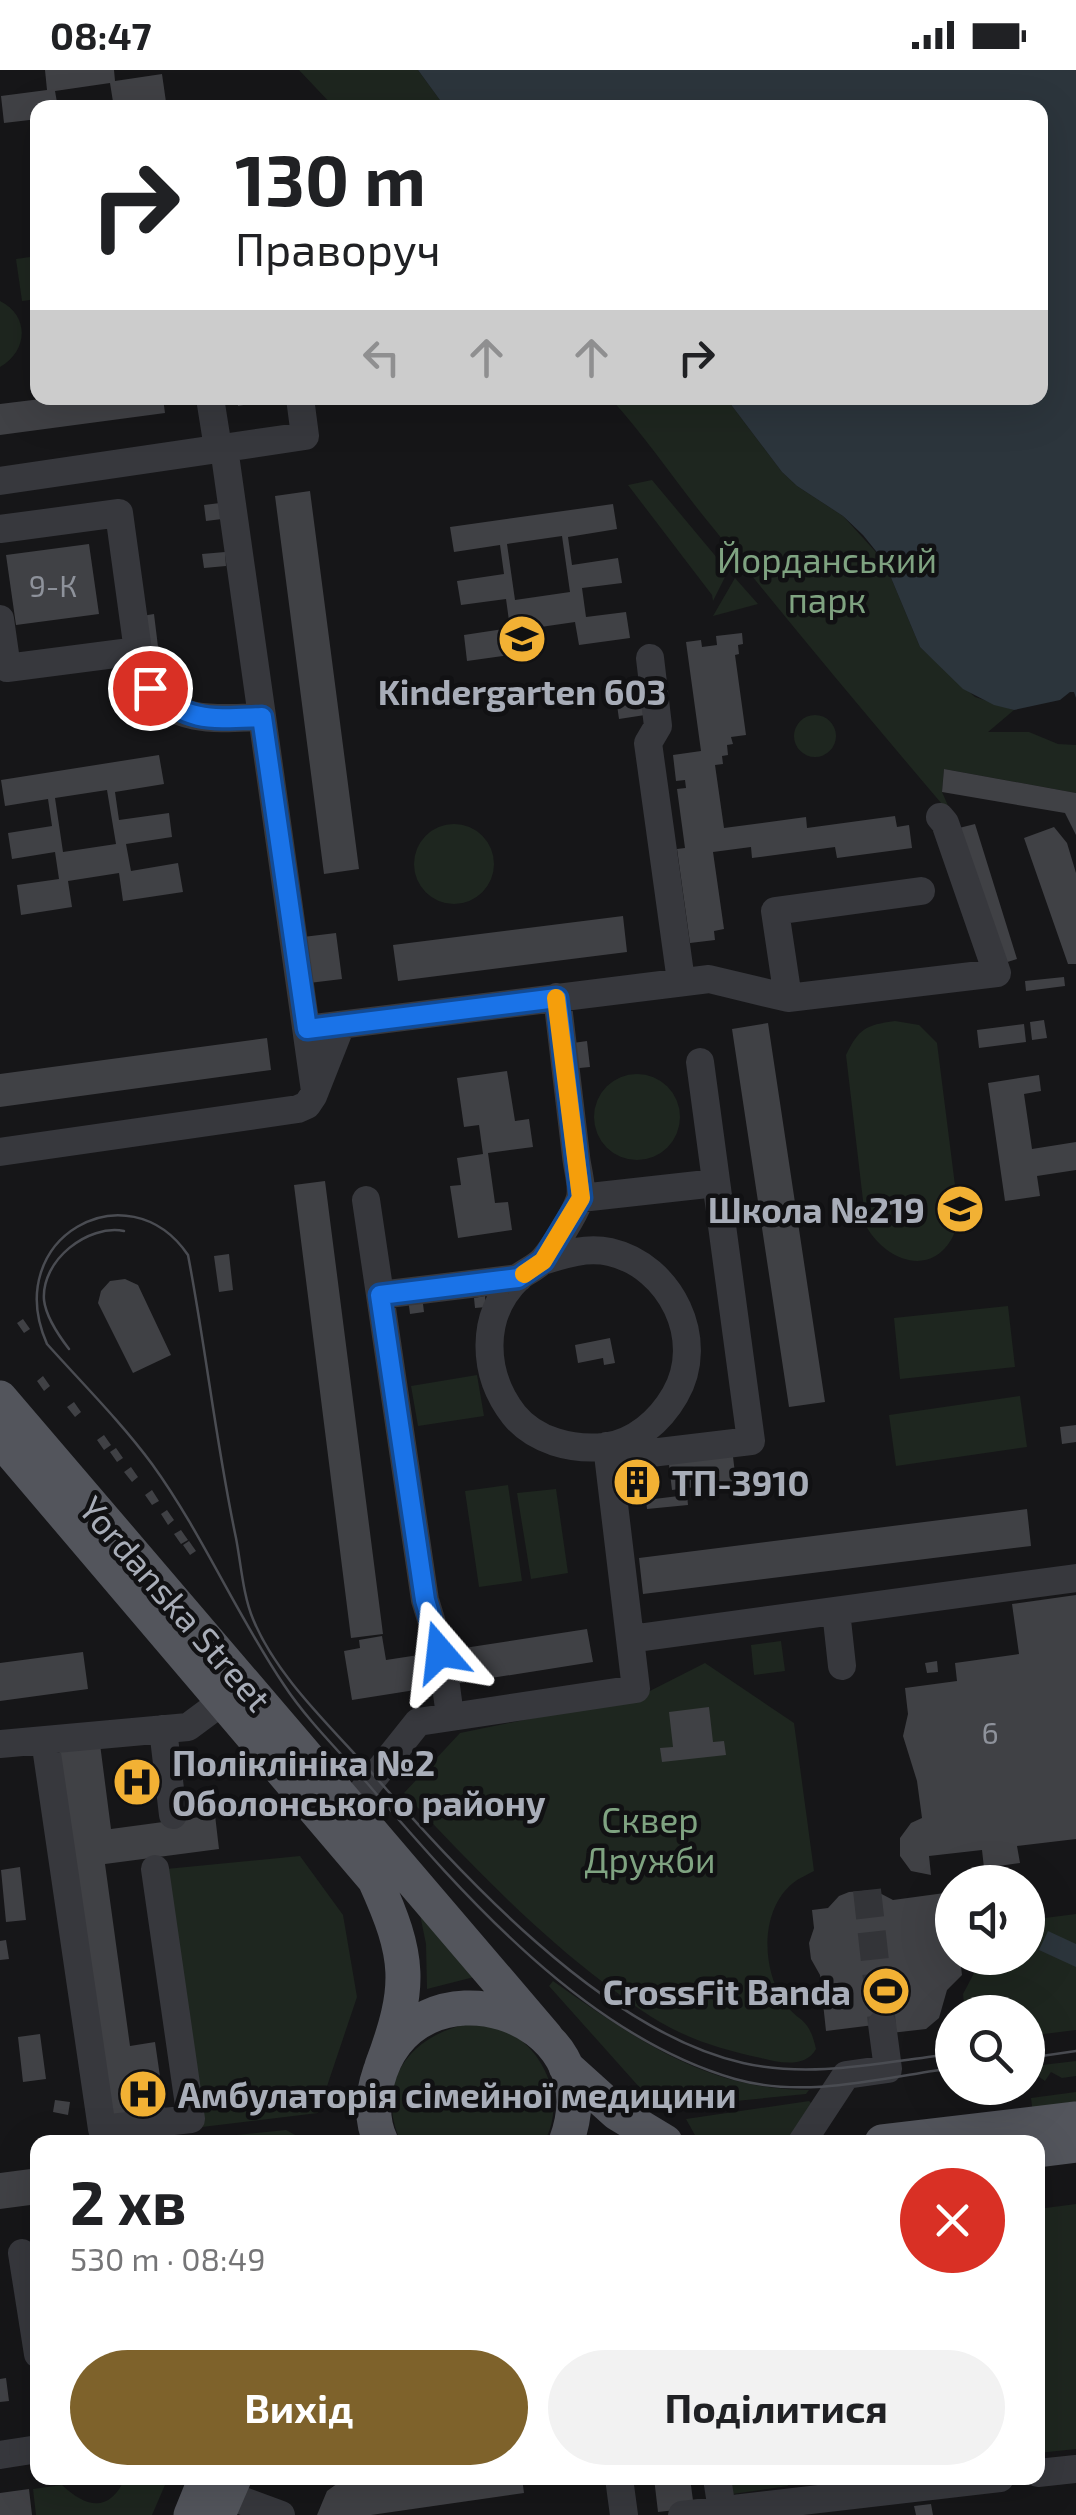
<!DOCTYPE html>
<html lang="uk">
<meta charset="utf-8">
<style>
:root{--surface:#fff;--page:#f2f2f2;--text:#202124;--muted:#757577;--accent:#7e622b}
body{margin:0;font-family:"Exo 2",sans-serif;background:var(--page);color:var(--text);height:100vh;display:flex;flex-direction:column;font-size:38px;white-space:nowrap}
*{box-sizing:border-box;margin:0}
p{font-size:32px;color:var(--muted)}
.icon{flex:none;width:55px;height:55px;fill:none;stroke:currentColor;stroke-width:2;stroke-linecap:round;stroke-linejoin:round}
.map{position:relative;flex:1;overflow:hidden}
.sheet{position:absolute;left:30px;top:2065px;width:1015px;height:350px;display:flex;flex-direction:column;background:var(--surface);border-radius:20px;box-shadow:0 10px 40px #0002}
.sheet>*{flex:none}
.guide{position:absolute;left:30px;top:30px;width:1018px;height:305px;border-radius:20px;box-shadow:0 10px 40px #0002;background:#fff;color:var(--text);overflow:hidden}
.controls{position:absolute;left:935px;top:1795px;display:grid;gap:20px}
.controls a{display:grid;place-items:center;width:110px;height:110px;border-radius:50%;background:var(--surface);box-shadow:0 10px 40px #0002;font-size:50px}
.pin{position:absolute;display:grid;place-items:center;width:85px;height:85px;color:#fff;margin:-42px;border:5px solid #fff;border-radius:50%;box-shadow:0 2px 10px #0007}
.me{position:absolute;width:110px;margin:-55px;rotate:343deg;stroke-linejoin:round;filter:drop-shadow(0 0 8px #0008)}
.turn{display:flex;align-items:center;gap:35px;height:210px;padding:0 40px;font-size:45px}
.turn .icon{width:130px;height:130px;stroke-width:2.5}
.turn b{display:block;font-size:70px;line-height:85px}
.lanes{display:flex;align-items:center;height:95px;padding:0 40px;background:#0003;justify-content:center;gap:50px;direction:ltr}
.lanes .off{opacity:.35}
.round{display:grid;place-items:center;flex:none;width:105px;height:105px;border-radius:52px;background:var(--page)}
.headline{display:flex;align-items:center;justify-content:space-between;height:170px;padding:0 40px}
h1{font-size:60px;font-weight:700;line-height:75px}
.action{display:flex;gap:20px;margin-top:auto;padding:20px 40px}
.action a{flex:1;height:115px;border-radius:60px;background:var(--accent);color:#fff;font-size:40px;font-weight:700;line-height:115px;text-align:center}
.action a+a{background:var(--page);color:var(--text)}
.status{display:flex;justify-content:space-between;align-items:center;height:70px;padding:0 50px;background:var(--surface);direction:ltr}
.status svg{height:28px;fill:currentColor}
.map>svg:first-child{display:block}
.green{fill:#1e261f}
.water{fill:#2c353c}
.building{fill:#404145;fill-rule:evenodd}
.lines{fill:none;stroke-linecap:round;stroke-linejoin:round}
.minor-tunnel{stroke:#333438;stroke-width:28;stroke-dasharray:28 14;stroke-linecap:butt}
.minor{stroke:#37383d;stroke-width:28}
.major{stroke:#53555c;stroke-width:35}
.tram{stroke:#4a4c52;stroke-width:2.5}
.route-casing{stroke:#114b97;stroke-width:25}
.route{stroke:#1a73e8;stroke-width:18}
.slow{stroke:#f59e0b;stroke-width:18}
.labels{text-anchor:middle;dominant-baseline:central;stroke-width:9;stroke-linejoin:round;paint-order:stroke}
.number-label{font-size:30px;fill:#8e929b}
.park-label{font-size:35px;fill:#7fa381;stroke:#111113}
.poi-label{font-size:35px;font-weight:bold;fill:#a8adb8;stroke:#111113;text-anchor:start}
.street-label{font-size:35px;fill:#a8adb8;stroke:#111113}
</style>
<div class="status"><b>08:47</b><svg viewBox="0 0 49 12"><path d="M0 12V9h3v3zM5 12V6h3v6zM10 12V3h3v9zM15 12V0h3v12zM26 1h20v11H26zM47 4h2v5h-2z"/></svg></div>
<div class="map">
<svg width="1076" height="2445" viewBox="0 0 1076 2445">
<rect width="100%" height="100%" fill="#161618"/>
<!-- green -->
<path class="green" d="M299 0H418L445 37H334Z
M37 186V229L22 231 16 189Z
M0 231C30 246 28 281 0 297Z
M610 328H726L782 402 797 416 843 446 884 491 920 577 975 627 1014 640 988 662H1029L1058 674 1076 675V723L944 699 942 722 953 747C872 652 792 556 714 459 678 416 648 369 610 328Z
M652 410 728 501 713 531 712 525 628 415Z
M735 508 758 534 713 546Z
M794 666a21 21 0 1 1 42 0a21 21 0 1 1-42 0Z
M414 794a40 40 0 1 1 80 0a40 40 0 1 1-80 0Z
M895 951 919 955 937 973 959 1147C957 1154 955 1164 951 1170 927 1209 883 1187 866 1156L846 985C859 959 865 955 895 951Z
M594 1047a43 43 0 1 1 86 0a43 43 0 1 1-86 0Z
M1008 1236 1015 1297 900 1309 894 1248Z
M477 1305 484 1346 418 1356 411 1316Z
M1020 1326 1027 1377 896 1396 889 1345Z
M508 1415 522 1511 479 1517 465 1421Z
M556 1419 568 1503 531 1509 517 1423Z
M781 1571 785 1601 754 1605 751 1575Z
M705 1593 794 1653 814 1801C807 1805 799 1808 793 1813 760 1840 762 1896 782 1929 797 1954 808 1943 816 1979 806 1998 779 1993 761 1988 733 1982 707 1975 681 1963 654 1951 627 1930 604 1913 530 1857 467 1790 404 1723L460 1663 640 1626Z
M300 1786 343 1845 357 1927 318 2043 202 2057 166 1799Z
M418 1835 478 1906 427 1919 426 1874Z
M1076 1844V1960L1028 1966V1942H965L963 1924 982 1888H1028L1029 1850Z
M553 1911C634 1968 706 2020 809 2020L806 2024 674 2037 649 2028 549 1916Z
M463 1955C479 1955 495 1956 510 1963 547 1983 566 2035 544 2072H401C375 2016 406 1969 463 1955Z
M1076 1991V2006L1062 2008 1051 2002 1045 2011 1038 2006 1042 1995Z
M1076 2022V2039L1033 2044 1031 2028Z
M809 2031 814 2036 788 2072H704L696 2067 686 2049Z
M286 2060 297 2066 295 2072 178 2071Z
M1076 2134V2379L1038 2383V2139Z
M125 2408H168L152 2445H36L33 2419 62 2415C86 2438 110 2443 125 2408Z
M723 2408H787L788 2416 726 2425Z"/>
<!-- water -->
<path class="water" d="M418 0H1076V628L1074 622H1070L1060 630 1014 640 994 635 963 619 920 577 884 491 863 465 843 446 797 416 782 402 726 328H1040V38L445 37Z
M1048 1861 1076 1874V1897L1039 1880Z"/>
<!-- building -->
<path class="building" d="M45 0H114L115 11 162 4 166 32 114 38 110 13 55 21 58 38H38V49L4 53 1 26 47 20Z
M49 328H163L165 343 0 365V334Z
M237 328H261V332L238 336Z
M310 421 359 799 324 804 275 426Z
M220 433 222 449 206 451 204 435Z
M613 434 617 459 568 467 572 495 618 488 622 513 582 518 586 547 626 542 630 568 579 575 575 552 520 560 524 583 467 591 464 565 510 558 506 529 461 535 457 511 504 504 500 475 454 482 450 457ZM562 466 570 522 515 530 507 474Z
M89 474 99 544 16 555 6 485Z
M225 482 226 496 204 498 202 484Z
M154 544 160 593 149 594 142 546Z
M742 563 743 574 738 575 739 584 735 585 746 665 731 667 733 674 727 675 728 685 722 686 723 694 715 695 724 758 806 747 807 758 895 746 897 757 909 755 912 778 837 788 835 777 752 788 751 777 713 782 724 859 714 861 715 870 690 873 677 779 685 778 677 719 686 718 685 710 676 711 673 685 701 681 686 572 701 570 702 577 717 575 716 566Z
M621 609 623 621 606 623 604 611Z
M643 631 645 645 619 649 617 635Z
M159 685 164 714 115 722 119 750 169 743 172 767 126 774 131 801 178 793 183 822 123 831 119 803 68 811 72 837 21 845 17 815 59 809 55 782 12 789 8 763 52 756 48 729 5 736 1 710ZM107 720 116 774 63 782 55 728Z
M944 699 1076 723V765L1065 743 942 722Z
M975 754 1017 889 1001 894 959 758Z
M1054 757 1067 773 1076 803V894H1068L1024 768Z
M623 846 627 882 398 911 393 875Z
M336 863 342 909 309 913 303 867Z
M1064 907 1065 916 1026 921 1025 911Z
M1044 950 1047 968 1032 970 1030 952Z
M768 953 825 1332 789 1337 732 959Z
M1024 954 1026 972 979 978 977 960Z
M267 968 271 1000 0 1037V1004Z
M587 971 590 997 569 999 566 974Z
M507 1001 515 1051 529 1049 533 1077 488 1083 495 1133 508 1132 512 1160 458 1168 450 1116 461 1115 457 1088 483 1084 479 1055 464 1057 457 1008Z
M1039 1005 1041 1021 1024 1024 1032 1079 1076 1072V1100L1037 1106 1040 1126 1005 1131 988 1013Z
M325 1111 383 1564 351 1568 294 1115Z
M229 1184 233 1220 219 1222 214 1186Z
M125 1209 138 1215 171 1285 133 1303 98 1233 101 1221 110 1211Z
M422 1226 424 1242 410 1244 408 1228Z
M485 1226 486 1237 475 1238 474 1228Z
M23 1249 30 1259 24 1263 17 1253Z
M610 1268 615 1293 604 1295 603 1288 578 1293 575 1275Z
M43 1306 50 1316 44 1321 37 1311Z
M74 1332 81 1342 75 1347 67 1337Z
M1076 1355V1372L1062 1374 1060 1357Z
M104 1365 111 1375 104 1380 97 1370Z
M116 1378 123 1388 117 1392 110 1382Z
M732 1378 736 1412 672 1420 668 1386Z
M131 1397 138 1407 132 1412 124 1402Z
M646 1397 649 1423 627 1426 624 1400Z
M152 1420 159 1431 152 1435 145 1425Z
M687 1425 688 1435 647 1439 646 1430Z
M1027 1439 1031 1476 643 1524 639 1488Z
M167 1440 174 1450 168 1455 161 1444Z
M181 1460 188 1470 181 1474 174 1464Z
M189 1471 196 1481 190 1485 183 1475Z
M1076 1525V1769L1017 1776 1020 1793 984 1798 982 1780 929 1786 931 1805 911 1801 900 1786V1768L911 1753 922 1748 917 1711 903 1666 908 1644 905 1618 957 1611 955 1593 1019 1584 1012 1534Z
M587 1559 593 1592 352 1630 344 1581 360 1578 359 1570 382 1566 386 1590Z
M83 1582 88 1619 0 1631V1593Z
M937 1591 938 1602 927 1603 925 1593Z
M709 1637 713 1672 724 1671 726 1685 662 1692 660 1678 673 1677 669 1642Z
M100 1674 111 1759 215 1745 219 1779 105 1794 130 1976 155 1972 165 2041 109 2048 59 1679Z
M20 1797 26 1850 6 1852 1 1800Z
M874 1820 893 1830 952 1822V1888H960L962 1905 947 1920 939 1948 926 1959 891 1963 890 1953 826 1961 820 1905 811 1889 809 1873 814 1858 812 1840 828 1838 839 1826 849 1822Z
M6 1870 9 1889 0 1890V1871Z
M40 1964 46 2009 23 2012 18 1967Z
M55 2030 70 2032 68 2045 53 2042Z
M38 2098V2134L0 2139V2103Z
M6 2308 9 2331 0 2332V2309Z
M86 2408H119V2410L87 2414Z
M345 2408H370V2410L522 2408 524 2423 371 2445H317L327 2421Z
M654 2408H690L694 2438 658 2442Z
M29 2419 32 2445H0V2423Z
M931 2434 933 2445H916L914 2436Z"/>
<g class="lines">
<!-- minor-tunnel -->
<path class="minor-tunnel" d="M867 1820 882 1954"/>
<!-- minor -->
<path class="minor" d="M210 328 218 378
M224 378 315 1021
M0 411 305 366 300 328
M0 459 119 443 138 581 7 598 0 549
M138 581C141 592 144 609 151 619 176 655 224 648 262 647
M650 588 658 656 648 673 681 911
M788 928 775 841 921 821
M307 959 709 909 788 928 997 903 945 753 940 747
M0 1082 298 1039 307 1035 313 1026 341 955
M581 1128 716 1113
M366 1130 425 1530 441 1582
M543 1191C565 1184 586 1177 610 1182 671 1196 707 1270 675 1325 660 1351 635 1373 604 1377 572 1380 535 1371 514 1345 482 1304 479 1245 519 1207 527 1201 537 1197 544 1189 554 1177 574 1145 579 1131 584 1119 577 1099 576 1086 570 1033 563 980 557 927
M380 1225 519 1208
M609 1388 751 1371 700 992
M836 1541 842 1596
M630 1569 1076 1508
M446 1616 450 1646
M163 1659 173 1745
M45 1670 102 2059 191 2049 155 1799
M0 1674 188 1657 223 1631
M351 1736 418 1652 636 1619 607 1376
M802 2072 846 2005 888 1999 882 1954
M22 2183 38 2284
M0 2385 38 2379
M1038 2403 1076 2399
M619 2408 624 2445
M717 2408 722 2440
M227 2425 281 2445
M682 2445 1000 2408"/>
<!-- major -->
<path class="major" d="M0 1328 546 1967
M0 1369 375 1810C410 1887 412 1916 382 1996
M566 1997 617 2043 665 2072
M381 2072C372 2053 372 2032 377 2012 411 1879 616 1941 566 2072
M882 2072 1076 2049
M1038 2080 1076 2075
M191 2445 206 2408
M218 2445 234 2408"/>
<!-- tram -->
<path class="tram" d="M69 1279C59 1266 46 1247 44 1230 41 1190 88 1154 124 1161
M952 1984C883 1992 812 2009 743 1993 599 1960 458 1800 363 1693 324 1650 275 1603 253 1549 243 1525 241 1494 236 1468 216 1374 206 1279 188 1185 128 1097 0 1168 47 1274 82 1313 121 1352 152 1394 202 1463 236 1544 284 1615 307 1650 340 1682 367 1713 465 1827 586 1966 735 2009 805 2029 882 2008 952 1998
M1028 1988 1076 1981"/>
</g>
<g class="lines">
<!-- route casing -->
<g class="route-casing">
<path id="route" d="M150 618C188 653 212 649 262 647L307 959 557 928 581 1128 543 1191 518 1208 380 1225 425 1530 440 1582"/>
</g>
<!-- route -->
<use href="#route" class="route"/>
<!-- slow -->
<path class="slow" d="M524 1204 543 1191 581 1128 556 928"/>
</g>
<!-- icons -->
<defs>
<g id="school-disc" transform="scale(2.5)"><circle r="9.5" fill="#f2b134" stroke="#111113"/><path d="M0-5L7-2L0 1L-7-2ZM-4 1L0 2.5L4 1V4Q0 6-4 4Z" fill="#111"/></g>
<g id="building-disc" transform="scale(2.5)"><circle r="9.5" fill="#f2b134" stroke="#111113"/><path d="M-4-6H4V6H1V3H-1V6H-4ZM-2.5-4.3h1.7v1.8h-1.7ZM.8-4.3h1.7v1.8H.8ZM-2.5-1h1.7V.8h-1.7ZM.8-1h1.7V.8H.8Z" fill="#111"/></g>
<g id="hospital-disc" transform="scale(2.5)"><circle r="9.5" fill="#f2b134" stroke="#111113"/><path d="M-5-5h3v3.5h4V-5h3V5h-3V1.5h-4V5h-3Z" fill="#111"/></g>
<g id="stadium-disc" transform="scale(2.5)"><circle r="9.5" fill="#f2b134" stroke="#111113"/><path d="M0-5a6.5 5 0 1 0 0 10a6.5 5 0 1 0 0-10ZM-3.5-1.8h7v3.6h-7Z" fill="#111"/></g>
</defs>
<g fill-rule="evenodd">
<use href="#school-disc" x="522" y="569"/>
<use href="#school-disc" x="960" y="1139"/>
<use href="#building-disc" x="637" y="1412"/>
<use href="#hospital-disc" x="137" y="1712"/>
<use href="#stadium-disc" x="886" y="1921"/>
<use href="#hospital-disc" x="143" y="2024"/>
</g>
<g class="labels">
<!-- number labels -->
<g class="number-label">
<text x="53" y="515">9-К</text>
<text x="990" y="1662">6</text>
</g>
<!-- park labels -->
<g class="park-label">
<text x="827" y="489">Йорданський<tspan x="827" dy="40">парк</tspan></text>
<text x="650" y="1749">Сквер<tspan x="650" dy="40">Дружби</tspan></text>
</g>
<!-- poi labels -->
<g class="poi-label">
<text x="522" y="621" text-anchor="middle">Kindergarten 603</text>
<text x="925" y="1139" text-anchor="end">Школа №219</text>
<text x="672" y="1412">ТП-3910</text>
<text x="172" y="1692">Поліклініка №2<tspan x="172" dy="40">Оболонського району</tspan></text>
<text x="851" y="1921" text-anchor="end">CrossFit Banda</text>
<text x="178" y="2024">Амбулаторія сімейної медицини</text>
</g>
<!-- street labels -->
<g class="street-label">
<text transform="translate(176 1533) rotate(49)">Yordanska Street</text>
</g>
</g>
</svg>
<div class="controls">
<a><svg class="icon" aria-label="sound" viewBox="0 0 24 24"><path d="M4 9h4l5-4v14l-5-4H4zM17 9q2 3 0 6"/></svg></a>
<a><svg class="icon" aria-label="search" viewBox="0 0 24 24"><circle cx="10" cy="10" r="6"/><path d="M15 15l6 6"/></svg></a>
</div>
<div class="pin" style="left:150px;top:618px;background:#d93025"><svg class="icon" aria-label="arrive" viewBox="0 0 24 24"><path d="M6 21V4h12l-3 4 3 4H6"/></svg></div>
<svg class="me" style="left:440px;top:1582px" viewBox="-20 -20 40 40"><path d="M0-17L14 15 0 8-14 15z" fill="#1a73e8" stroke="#fff" stroke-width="4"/></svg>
<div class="guide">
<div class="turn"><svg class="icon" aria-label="right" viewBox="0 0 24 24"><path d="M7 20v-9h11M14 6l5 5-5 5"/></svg><div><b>130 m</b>Праворуч</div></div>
<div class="lanes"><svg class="icon off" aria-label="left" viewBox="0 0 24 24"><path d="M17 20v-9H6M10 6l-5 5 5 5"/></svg><svg class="icon off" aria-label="ahead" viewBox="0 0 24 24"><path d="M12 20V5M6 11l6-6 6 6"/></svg><svg class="icon off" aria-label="ahead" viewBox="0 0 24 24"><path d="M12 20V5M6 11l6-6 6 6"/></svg><svg class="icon" aria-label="right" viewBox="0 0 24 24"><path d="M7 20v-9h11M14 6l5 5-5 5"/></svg></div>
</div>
<section class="sheet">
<div class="headline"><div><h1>2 хв</h1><p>530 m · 08:49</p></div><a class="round" style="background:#d93025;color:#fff"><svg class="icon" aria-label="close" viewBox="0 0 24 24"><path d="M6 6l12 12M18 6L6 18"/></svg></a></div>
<div class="action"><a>Вихід</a><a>Поділитися</a></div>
</section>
</div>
